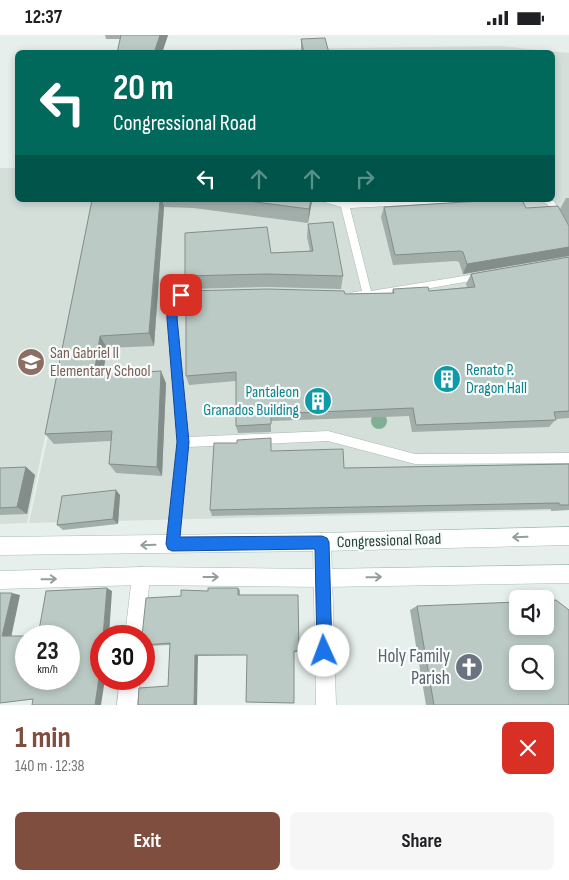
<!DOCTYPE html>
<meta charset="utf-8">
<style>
:root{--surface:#fff;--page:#f6f6f6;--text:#202124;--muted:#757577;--accent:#7f4e3f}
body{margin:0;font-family:"Sofia Sans Condensed",sans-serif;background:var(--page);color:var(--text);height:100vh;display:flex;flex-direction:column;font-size:19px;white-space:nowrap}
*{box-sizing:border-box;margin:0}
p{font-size:16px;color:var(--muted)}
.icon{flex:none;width:28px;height:28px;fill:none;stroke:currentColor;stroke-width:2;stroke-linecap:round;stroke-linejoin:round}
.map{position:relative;height:670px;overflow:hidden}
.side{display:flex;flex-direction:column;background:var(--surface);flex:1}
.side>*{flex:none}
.hud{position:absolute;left:15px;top:15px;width:540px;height:152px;border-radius:8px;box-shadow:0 2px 8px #0003;background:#00695c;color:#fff;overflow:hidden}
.fabs{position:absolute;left:509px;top:555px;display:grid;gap:10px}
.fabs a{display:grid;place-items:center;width:45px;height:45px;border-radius:8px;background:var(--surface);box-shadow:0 2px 8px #0003;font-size:25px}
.speed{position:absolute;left:15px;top:590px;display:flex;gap:10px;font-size:25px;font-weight:700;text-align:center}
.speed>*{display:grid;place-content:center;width:65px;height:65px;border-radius:50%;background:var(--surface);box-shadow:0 2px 8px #0003;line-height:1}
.speed small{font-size:12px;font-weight:400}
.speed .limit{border:8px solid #d22;background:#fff;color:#111}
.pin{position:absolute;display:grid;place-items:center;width:42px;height:42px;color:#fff;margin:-21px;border-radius:10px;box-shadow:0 2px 8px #0006}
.me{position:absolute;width:55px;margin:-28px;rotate:358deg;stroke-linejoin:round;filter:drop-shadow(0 0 4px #0008)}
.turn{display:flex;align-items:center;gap:18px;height:105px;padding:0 15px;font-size:22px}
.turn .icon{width:65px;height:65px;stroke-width:2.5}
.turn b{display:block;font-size:35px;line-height:42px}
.lanes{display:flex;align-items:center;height:48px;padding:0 15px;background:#0003;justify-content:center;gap:25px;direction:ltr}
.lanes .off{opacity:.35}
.round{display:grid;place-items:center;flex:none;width:52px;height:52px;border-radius:8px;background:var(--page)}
.summary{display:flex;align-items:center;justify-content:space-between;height:85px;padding:0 15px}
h1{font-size:30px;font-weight:700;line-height:38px;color:var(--accent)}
.primary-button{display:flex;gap:10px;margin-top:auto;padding:10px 15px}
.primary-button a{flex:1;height:58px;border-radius:8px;background:var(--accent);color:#fff;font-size:20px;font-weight:700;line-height:58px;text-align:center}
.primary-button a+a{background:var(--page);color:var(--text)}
.status{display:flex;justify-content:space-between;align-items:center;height:35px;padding:0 25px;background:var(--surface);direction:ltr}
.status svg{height:14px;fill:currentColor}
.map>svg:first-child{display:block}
.built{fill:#d4dfda}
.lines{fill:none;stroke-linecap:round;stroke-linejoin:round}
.service-casing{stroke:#a8b8b2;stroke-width:1}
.minor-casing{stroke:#a8b8b2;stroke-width:1}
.secondary-casing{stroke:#a4bbb3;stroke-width:1}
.service{fill:#fff;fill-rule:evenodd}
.minor{fill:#fff;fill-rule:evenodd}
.secondary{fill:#fff;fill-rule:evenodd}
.tree{fill:#80af93}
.wall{fill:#a1aea9}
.shaded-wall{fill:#838d89}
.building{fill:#bbcac4;stroke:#838d89;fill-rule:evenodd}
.oneway{stroke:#92a09c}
.route{fill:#1a73e8;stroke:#114b97}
.labels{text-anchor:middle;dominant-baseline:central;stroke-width:4.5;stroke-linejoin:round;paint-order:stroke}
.education-label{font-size:16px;fill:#785e54;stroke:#f7fbf9;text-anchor:start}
.culture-label{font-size:16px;fill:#0d838f;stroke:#f7fbf9;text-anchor:start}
.street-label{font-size:16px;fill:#24423a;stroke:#f7fbf9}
.near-worship-label{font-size:19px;fill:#5b616d;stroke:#f7fbf9;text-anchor:end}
</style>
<div class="status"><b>12:37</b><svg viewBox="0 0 49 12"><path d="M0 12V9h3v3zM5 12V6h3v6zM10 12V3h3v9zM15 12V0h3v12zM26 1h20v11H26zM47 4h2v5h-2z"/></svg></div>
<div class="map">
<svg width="569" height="670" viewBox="0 0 569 670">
<rect width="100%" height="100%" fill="#e6efeb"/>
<!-- built -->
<path class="built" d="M500 11 569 18V475L29 488 99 165H552V18L123 16Z
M0 133H17L18 165H95L27 488 0 489Z"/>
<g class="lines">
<!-- service casing -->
<g class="service-casing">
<path id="service" d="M323 165H337L345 167 391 165H453L449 168 350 173 371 256 482 238 486 241 482 244 368 264 353 263 351 260 353 257 362 256 341 172 324 167Z
M541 165 554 166 569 194V205L566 204 548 170Z
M181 256H199L204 260 199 264H183L178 269 177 283 188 402 328 396 415 419 569 418V428L415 429 328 406 188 412 178 509 176 513 172 515 168 513 166 509 178 407 167 283C168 271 169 262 181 256Z"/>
</g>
<!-- minor casing -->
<g class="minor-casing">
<path id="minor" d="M322 498 328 501 331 507 336 670H316L313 507 316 501Z
M141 532 148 534 150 541 144 604V601H125L132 541 134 534Z
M120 644H140L137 670H117Z"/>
</g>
<!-- secondary casing -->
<g class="secondary-casing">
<path id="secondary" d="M569 492V510L322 516 0 520V502L322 498Z
M569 530V548L322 552 141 550 0 554V536L141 532 322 534Z"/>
</g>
<!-- service -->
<use href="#service" class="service"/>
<!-- minor -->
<use href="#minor" class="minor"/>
<!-- secondary -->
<use href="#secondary" class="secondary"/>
</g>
<!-- trees -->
<circle class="tree" cx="379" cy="386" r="8"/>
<!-- wall -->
<path class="wall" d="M105 0H168L162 18H117L120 4H106Z
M301 4 329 18H301Z
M566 163H569V190L560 174Z
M92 165H312L308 188 194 173 164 172 154 311 107 313 103 340 166 348 162 441 116 438 109 429 111 406 54 409 45 399Z
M384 172 526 173 569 191V221L463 239 459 227 456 226 393 230 381 182Z
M308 189 343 241 341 254 267 252 188 254 185 241 271 218 310 216 307 202Z
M569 222V383L556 384 549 392 412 397 409 381 271 386V397L238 398 236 391V346L189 350 186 341 345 259 392 258 393 254 429 256 467 252 466 249 471 239Z
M271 416 344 433 569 429V475L551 476V474L212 481 210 475Z
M26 432 35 440 27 479 0 480V433Z
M120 460 118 489 63 495 57 490Z
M238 553 240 555V560L299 616 298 617 247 620 198 621 168 651 170 610 144 611V601L181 561 208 556Z
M417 571 569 670H426L410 575Z"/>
<!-- shaded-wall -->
<path class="shaded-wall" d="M160 0H168L162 18H154Z
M160 165H162L164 172 154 311 149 298Z
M311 165H312V166L308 188 309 174Z
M569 212V221L463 239 467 229Z
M100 301 107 313 101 352 94 340Z
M161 336 166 348 162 441 157 432Z
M26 432 35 440 27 479 17 472Z
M116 455 120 460 118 489 113 484Z
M107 553 112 556 109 601H103Z
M12 558 20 560 11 603 2 601Z
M195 620 198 621 197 670H194Z
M101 625V644H105L101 670H95Z"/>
<!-- building -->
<path class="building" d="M121 0H160L154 18H117Z
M325 3 329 18H304L301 4Z
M92 165H160L149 298 100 301 94 340 161 336 157 432 109 429 112 396 45 399Z
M240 165H311L309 174Z
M497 165H522L526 173 558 171 569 191V212L467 229 463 217 460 216 395 220 384 172Z
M333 187 343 241 266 239 185 241V198L267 192 271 218 313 216 308 189Z
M569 222V376L554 377 556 385 416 390 413 373 271 379V389L236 391V337L186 341V256L267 254 344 256 345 259 394 258 393 254 428 252 429 256 475 252 471 239Z
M271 403V416L343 414 344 433 569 429V470H560L559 468 210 475 214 408H237V405Z
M26 432 17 472 0 473V433Z
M116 455 113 484 57 490 62 461Z
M107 553 103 601H101V629L95 670H32L33 664 0 668V558H12L2 601H26V644H69V601H38L46 556Z
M208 553H238V560H298L299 616H294V668L246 667 247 620H195L194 670H138L139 653 168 651 170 608 144 610V601H142L146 563 181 561V555L208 556Z
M556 565 569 575V670H434L417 571 518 567V591H545V566ZM518 619H545V646H518Z"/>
<!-- one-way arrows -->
<defs><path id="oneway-shaft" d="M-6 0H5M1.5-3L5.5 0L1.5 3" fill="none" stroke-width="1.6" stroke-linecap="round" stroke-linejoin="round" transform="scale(1.25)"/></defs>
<g class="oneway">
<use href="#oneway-shaft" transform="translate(520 502) rotate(178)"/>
<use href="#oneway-shaft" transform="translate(148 510) rotate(178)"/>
<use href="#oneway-shaft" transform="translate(211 542)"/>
<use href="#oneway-shaft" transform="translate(374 542) rotate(-1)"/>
<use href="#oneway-shaft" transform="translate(49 544) rotate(-1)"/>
</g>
<!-- route -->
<path class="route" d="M181 256 186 260 178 269 177 283 189 407 180 502 322 501 327 503 329 507 332 616 329 621 324 623 319 621 317 616 315 514 172 516 168 514 166 509 177 407 167 283V268L177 257Z"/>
<!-- icons -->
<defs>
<g id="school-disc" transform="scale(1.4375)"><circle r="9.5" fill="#8d6e63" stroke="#f7fbf9"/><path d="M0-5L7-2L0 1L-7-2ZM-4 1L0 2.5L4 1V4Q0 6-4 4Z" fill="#fff"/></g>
<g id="building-disc" transform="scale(1.4375)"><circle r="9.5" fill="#0f9aa8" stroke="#f7fbf9"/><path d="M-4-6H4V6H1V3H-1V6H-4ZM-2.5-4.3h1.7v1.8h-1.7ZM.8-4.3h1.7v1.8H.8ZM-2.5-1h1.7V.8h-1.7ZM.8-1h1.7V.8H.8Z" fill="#fff"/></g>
<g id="church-disc" transform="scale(1.4375)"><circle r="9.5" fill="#6b7280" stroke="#f7fbf9"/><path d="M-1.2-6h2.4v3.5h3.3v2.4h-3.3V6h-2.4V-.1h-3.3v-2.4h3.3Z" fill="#fff"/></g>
</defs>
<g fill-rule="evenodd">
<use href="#school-disc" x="31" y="327"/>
<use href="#building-disc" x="447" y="344"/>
<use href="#building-disc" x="318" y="366"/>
<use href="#church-disc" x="469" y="632"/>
</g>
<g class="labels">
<!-- education labels -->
<g class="education-label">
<text x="50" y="318">San Gabriel II<tspan x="50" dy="18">Elementary School</tspan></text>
</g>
<!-- culture labels -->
<g class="culture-label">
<text x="466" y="335">Renato P.<tspan x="466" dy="18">Dragon Hall</tspan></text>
<text x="299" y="357" text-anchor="end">Pantaleon<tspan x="299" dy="18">Granados Building</tspan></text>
</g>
<!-- street labels -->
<g class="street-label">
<text transform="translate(389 506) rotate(-2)">Congressional Road</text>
</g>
<!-- near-worship labels -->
<g class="near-worship-label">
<text x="450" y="621">Holy Family<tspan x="450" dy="22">Parish</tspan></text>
</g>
</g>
</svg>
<div class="fabs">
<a><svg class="icon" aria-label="sound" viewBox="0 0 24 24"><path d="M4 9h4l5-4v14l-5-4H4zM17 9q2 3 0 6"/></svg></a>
<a><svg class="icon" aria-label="search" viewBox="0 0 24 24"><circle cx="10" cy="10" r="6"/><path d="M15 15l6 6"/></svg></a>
</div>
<div class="speed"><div>23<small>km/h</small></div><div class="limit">30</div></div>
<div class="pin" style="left:181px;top:260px;background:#d93025"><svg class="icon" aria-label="arrive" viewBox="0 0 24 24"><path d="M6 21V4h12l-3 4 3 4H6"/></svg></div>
<svg class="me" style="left:324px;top:616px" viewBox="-20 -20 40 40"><circle r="19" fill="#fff"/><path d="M0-13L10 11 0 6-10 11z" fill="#1a73e8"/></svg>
<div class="hud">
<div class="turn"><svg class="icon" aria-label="left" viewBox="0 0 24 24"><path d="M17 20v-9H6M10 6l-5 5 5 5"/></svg><div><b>20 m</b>Congressional Road</div></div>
<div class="lanes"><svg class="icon" aria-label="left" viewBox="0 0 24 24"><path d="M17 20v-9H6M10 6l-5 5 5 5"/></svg><svg class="icon off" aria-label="ahead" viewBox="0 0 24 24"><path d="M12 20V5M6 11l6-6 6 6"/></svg><svg class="icon off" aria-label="ahead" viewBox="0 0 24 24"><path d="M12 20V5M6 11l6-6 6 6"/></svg><svg class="icon off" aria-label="right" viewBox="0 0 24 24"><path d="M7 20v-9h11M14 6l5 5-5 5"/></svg></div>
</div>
</div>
<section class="side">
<div class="summary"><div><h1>1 min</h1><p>140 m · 12:38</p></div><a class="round" style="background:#d93025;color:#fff"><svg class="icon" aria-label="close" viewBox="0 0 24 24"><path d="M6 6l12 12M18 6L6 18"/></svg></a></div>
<div class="primary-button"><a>Exit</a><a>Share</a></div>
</section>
